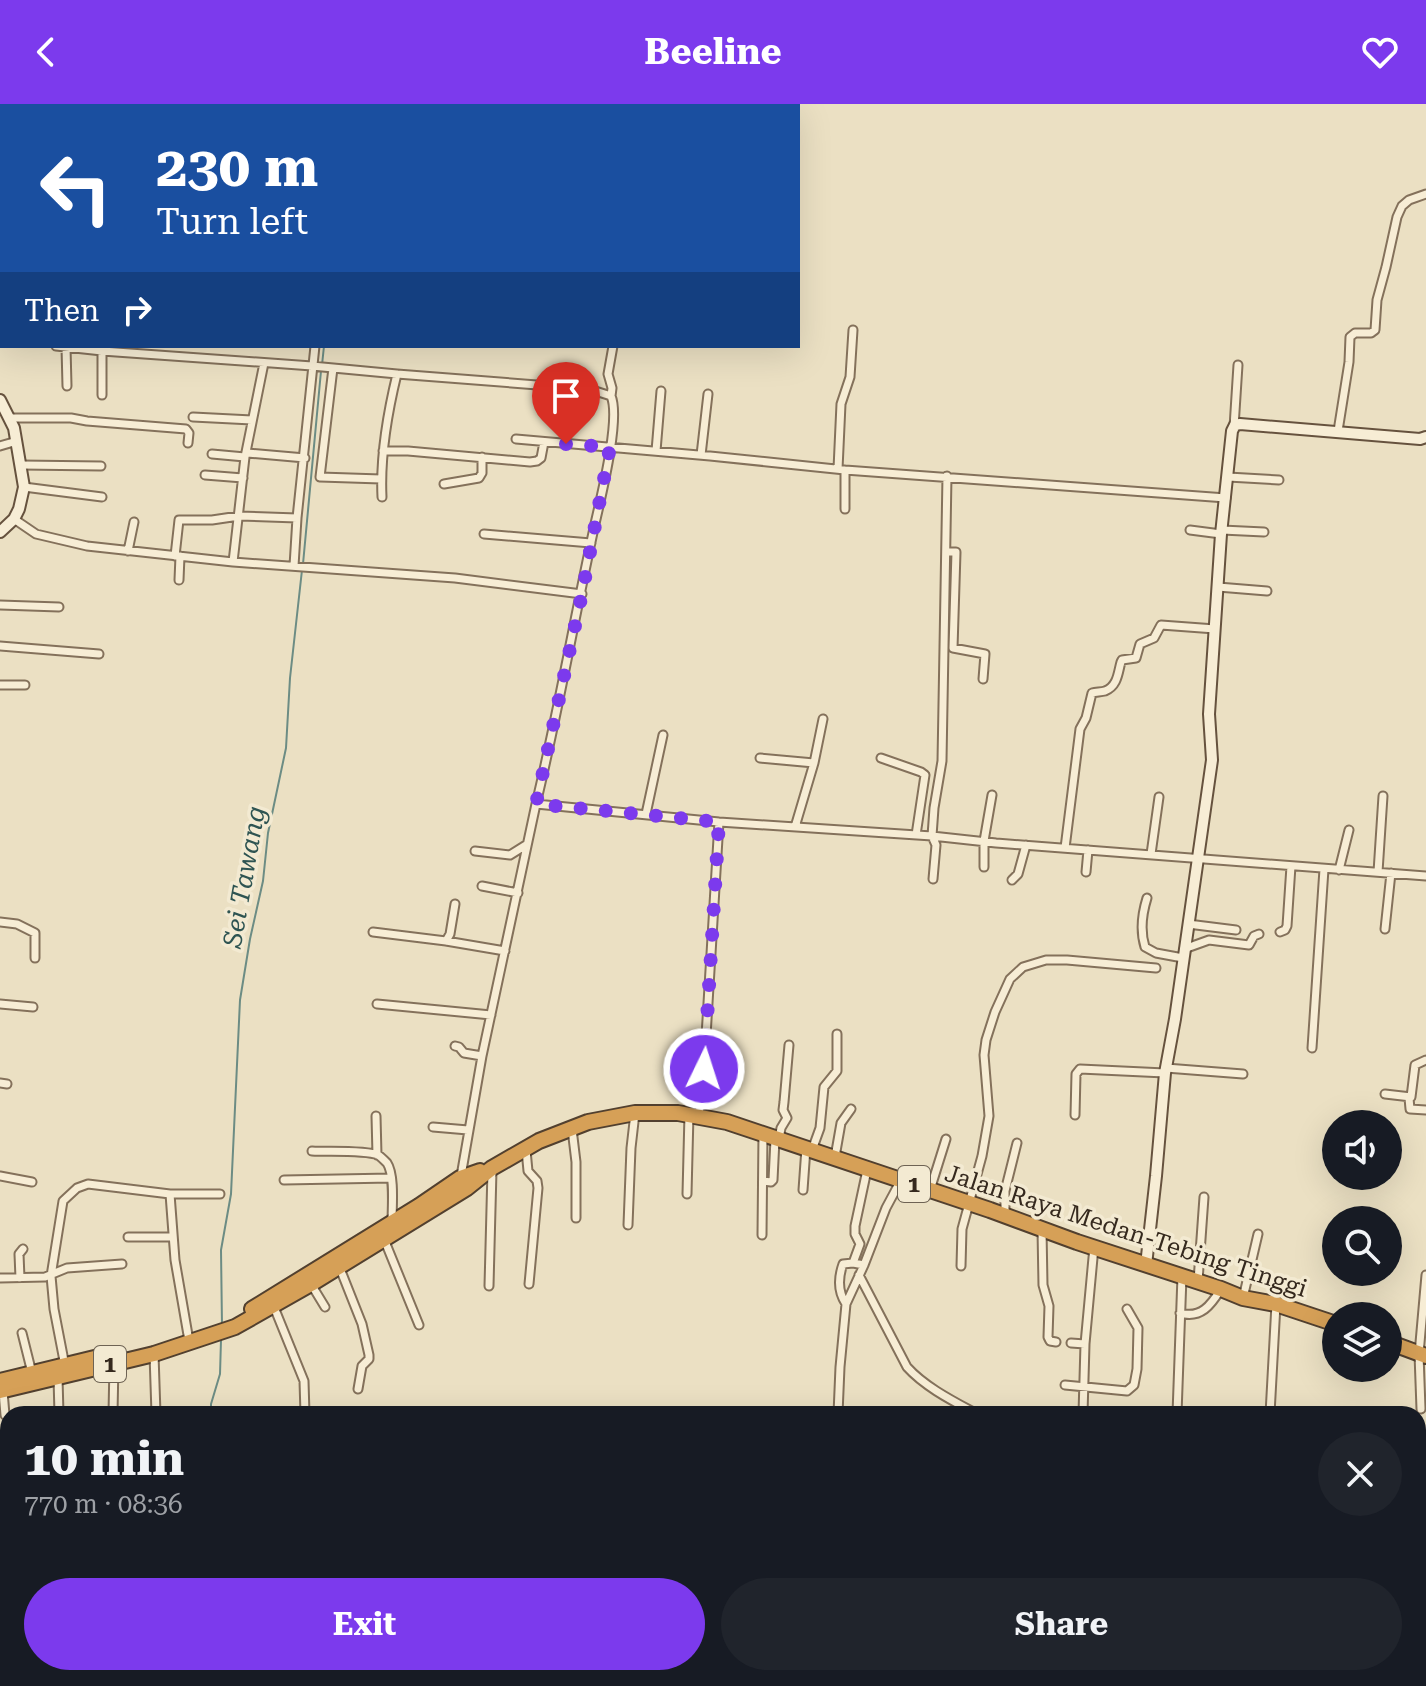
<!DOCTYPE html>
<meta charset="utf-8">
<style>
:root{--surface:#171b24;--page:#20242c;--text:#f1f3f6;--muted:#9ea1a6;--accent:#7c3aed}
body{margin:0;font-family:"Roboto Serif",serif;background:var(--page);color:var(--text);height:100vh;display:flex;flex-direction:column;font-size:30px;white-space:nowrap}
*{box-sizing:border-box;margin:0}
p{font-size:26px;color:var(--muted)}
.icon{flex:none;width:44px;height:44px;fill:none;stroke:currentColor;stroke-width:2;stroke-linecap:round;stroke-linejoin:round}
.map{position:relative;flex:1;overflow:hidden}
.sheet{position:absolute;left:0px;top:1302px;width:1426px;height:280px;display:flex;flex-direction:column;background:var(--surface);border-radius:24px 24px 0 0;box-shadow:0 8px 32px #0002}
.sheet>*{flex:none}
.banner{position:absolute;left:0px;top:0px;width:800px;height:244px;box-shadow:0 8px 32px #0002;background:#1a4fa0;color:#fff;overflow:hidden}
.controls{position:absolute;left:1322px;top:1006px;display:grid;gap:16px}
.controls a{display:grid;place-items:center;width:80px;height:80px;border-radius:50%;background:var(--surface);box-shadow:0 8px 32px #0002;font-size:40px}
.pin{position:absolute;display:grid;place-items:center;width:68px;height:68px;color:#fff;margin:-82px -34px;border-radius:50% 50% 50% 0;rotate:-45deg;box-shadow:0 0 8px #0007}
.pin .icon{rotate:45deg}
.me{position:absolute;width:88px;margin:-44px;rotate:4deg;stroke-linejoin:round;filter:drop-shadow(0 0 6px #0008)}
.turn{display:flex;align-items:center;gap:28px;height:168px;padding:0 24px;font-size:36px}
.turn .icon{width:104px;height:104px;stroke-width:2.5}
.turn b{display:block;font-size:56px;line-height:68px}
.then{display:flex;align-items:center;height:76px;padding:0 24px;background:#0003;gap:16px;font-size:30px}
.round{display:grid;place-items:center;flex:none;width:84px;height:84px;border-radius:42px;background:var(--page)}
.overview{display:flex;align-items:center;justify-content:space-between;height:136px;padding:0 24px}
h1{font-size:48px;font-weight:700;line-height:60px}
.action{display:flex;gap:16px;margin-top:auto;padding:16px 24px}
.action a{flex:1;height:92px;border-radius:48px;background:var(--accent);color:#fff;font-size:32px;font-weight:700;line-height:92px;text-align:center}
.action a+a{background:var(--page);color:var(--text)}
header{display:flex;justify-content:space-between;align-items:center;height:104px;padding:0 24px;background:var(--accent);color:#fff;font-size:36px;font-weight:700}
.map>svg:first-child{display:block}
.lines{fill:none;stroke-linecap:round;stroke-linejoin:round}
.stream{stroke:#6c8c84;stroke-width:2}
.street-casing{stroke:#84715b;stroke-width:11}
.secondary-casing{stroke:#66523e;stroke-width:14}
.highway-casing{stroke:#52402f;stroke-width:18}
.street{stroke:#f7edd5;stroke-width:7}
.secondary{stroke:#f7edd5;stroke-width:10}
.highway{stroke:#d6a057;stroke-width:14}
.route{stroke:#7c3aed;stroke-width:14;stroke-dasharray:0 25.2}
.labels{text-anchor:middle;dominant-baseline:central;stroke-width:7;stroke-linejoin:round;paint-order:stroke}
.shield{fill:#f3ead2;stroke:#6e6354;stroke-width:2}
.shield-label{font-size:22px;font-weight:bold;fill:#35291e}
.street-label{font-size:24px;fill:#35291e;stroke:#f3ead2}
.water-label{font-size:26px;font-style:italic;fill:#2e5452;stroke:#f3ead2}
</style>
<header><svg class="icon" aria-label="back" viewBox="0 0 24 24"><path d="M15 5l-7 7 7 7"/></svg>Beeline<svg class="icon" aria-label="heart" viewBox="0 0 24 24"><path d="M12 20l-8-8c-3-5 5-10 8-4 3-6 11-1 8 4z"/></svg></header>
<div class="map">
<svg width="1426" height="1582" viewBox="0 0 1426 1582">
<rect width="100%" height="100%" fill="#ebe0c3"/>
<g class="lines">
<!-- stream -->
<path class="stream" d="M343 2V0
M322 261 324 242
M303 460 321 267
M222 1222 221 1146 231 1090 240 896 250 835 263 777 268 729 286 644 290 574 302 466
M211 1310V1300L220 1270 221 1236
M197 1582 198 1574"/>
<!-- street casing -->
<g class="street-casing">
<path id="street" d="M0 29H2
M0 112H2
M0 191H2
M0 237H2
M56 242 102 247 312 262 397 270 589 285 611 292C621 315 600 397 594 424 574 516 558 609 536 700
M66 243 67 282
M333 264 320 373 381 375
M102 291V247
M611 292 612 284 608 270 613 242
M193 313 252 316
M10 314H71L87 317 186 325 189 329 188 339
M1234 323 1238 261
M1338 327 1349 258 1350 233 1355 229H1371L1375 226 1377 196 1386 163 1397 113 1402 102 1409 96 1426 90
M516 335 710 352 845 366 1226 394
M0 342 17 337
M383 347H408L530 358 537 357 541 354 544 338
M656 347 661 287
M247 349 305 354
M212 350 245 353
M701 351 708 290
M21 361 101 362
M838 365 841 300 850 273 853 226
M845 366V405
M205 371 243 374
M1228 373 1279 376
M444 380 479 374 482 369V353
M24 383 102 393
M382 393C380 352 387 311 397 270
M14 415 36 430 87 442 233 458 455 474 582 490
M1190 426 1221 430
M1222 426 1264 428
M484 430 591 439
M128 447 134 418
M946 448H956L953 544 985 550 983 575
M175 452 179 416H212L239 412 297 414
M233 458 245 353 264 259
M294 462 297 414 315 242
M179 476 180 452
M1218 483 1267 487
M0 501 59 503
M0 542 99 550
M0 581H25
M760 654 814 659
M881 654 921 668 925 671 916 731
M646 710 663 631
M795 723 814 659 823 615
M1065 744 1080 625 1086 614 1092 589C1096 588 1101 588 1105 587 1118 582 1118 568 1121 558L1122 556 1136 554 1140 540 1154 534 1161 521 1215 525
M475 747 510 751 526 741
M1151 750 1159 693
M984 763V737L992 691
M1339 766 1349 726
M1086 768 1088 746
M1378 768 1383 692
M933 775 936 741 932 732 934 704 942 657 947 372
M1012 776 1018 770 1026 741
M482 782 518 789
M1147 794C1142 810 1140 827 1145 843L1156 849 1183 854
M0 818 17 820 35 829V854
M1188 820 1236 826
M1385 825 1391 769
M373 828 446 837 505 847
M1280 828 1285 826 1287 822 1291 762
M446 837 450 830 455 800
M1184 845 1209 836 1249 841 1254 832 1259 830
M0 900 33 903
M377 900 491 911
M455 942 459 943 464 949 482 952
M1312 944 1324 765
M1166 964 1243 970
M0 979 7 980
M1385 990 1411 993 1415 961 1426 956
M1409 994 1410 1005 1426 1006
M1075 1011 1076 970 1080 965 1165 969
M376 1012 377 1051
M699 1012 704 965 719 718
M433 1023 468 1026
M572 1025 576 1058V1114
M779 1035 781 1024 787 1014 783 1006 784 998 789 941
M526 1046 528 1067 537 1077 538 1084 529 1180
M812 1046 820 1024 824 983 837 967V930
M312 1047C328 1048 365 1046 378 1051 380 1052 386 1058 387 1059 395 1071 392 1103 392 1118
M835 1053 841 1019 851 1005
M0 1072 32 1078
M461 1072 482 952 536 700 719 718 932 732 996 739 1426 772
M284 1076 391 1074
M763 1077 771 1078 773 1076 775 1035
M803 1086 806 1044
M930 1086 946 1035
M170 1090 175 1156 188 1231
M687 1090 689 1010
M1005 1112V1087L1017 1039
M628 1121 631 1044 635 1009
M1042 1126 1043 1181 1049 1202 1048 1233 1050 1237 1056 1238
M762 1131 763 1029
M128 1133H172
M384 1135 419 1221
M864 1161 853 1159 860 1140 855 1130V1122L867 1066
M339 1162 362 1220 369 1251V1255L362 1262 358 1285
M961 1162 962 1125 982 1052 989 1012 984 951 986 936 995 908 1010 875 1023 863 1046 856H1067L1156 864
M859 1171 907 1263C925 1283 953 1297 977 1310
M0 1174 45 1173 67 1164 122 1160
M20 1174 19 1150 23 1145
M1198 1177 1204 1093
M311 1180 325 1203
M489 1182 492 1066
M1243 1194 1258 1130
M846 1200C838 1188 838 1174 843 1160L853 1159
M274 1203 304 1277 305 1310
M1180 1209C1201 1215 1211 1201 1221 1185
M22 1229 32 1269
M1071 1239 1085 1240
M154 1250 156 1310
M65 1262 54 1205 51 1172 63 1097 77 1084 88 1080 170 1090H220
M58 1274 59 1310
M1065 1281 1127 1287 1134 1281 1137 1265 1138 1224 1127 1205
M3 1287 5 1311
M1421 1305 1419 1250 1426 1171
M113 1310 114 1259
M838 1310 840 1263 846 1200 864 1161 886 1104 901 1076
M1083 1310 1085 1240 1094 1143
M1177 1310 1182 1172
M1270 1310 1276 1200
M699 1574V1582
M303 1582V1574
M727 1582 728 1574
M745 1582V1574
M830 1582V1574
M1255 1582V1574
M1392 1582V1574"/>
</g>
<!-- secondary casing -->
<g class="secondary-casing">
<path id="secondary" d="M0 16 2 7
M0 296 14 324 24 383 19 405 14 415 0 428
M1146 1161 1156 1072 1165 969 1175 915 1212 656 1209 610 1221 430 1232 327 1235 321 1240 320 1420 335 1426 333
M0 1577 152 1582"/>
</g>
<!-- highway casing -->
<g class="highway-casing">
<path id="highway" d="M252 1205 419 1102 460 1074 480 1067
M1388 1238 1426 1252
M0 1277 111 1250
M0 1287 154 1250 235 1223 311 1180 467 1084 492 1064 539 1037 588 1018 635 1009H678L727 1018 990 1106 1077 1138 1221 1185 1243 1194 1276 1200 1336 1220"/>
</g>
<!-- street -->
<use href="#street" class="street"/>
<!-- secondary -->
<use href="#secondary" class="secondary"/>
<!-- highway -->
<use href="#highway" class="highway"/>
</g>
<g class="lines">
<!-- route -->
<path class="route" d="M566 340 610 343 582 490 536 700 719 718 704 965"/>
</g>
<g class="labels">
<!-- shield labels -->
<g class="shield">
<rect x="898" y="1062" width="32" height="36" rx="6"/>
<rect x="94" y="1242" width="32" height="36" rx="6"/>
</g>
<g class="shield-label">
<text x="914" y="1080">1</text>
<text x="110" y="1260">1</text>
</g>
<!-- street labels -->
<g class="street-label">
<text transform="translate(1126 1127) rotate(18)">Jalan Raya Medan-Tebing Tinggi</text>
</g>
<!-- water labels -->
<g class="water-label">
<text transform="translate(244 773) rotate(-80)">Sei Tawang</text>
</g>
</g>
</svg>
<div class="controls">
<a><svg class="icon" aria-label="sound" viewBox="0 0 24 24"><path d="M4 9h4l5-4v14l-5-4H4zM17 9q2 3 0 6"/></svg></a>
<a><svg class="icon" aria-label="search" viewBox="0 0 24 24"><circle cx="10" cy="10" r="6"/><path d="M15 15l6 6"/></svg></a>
<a><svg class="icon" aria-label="layers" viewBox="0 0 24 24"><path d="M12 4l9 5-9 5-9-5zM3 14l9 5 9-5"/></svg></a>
</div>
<div class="pin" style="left:566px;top:340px;background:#d93025"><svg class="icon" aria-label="arrive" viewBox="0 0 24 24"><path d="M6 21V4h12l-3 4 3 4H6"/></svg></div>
<svg class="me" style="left:704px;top:965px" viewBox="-20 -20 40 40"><circle r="17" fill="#7c3aed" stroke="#fff" stroke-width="3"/><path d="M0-11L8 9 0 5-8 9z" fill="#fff"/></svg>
<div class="banner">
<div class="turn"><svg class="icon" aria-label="left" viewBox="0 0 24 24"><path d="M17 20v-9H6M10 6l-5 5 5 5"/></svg><div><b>230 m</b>Turn left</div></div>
<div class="then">Then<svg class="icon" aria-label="right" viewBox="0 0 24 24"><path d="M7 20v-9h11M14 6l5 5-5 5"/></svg></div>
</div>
<section class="sheet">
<div class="overview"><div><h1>10 min</h1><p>770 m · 08:36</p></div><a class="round"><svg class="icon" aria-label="close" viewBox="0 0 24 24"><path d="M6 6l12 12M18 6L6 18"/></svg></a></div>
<div class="action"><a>Exit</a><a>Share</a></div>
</section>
</div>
